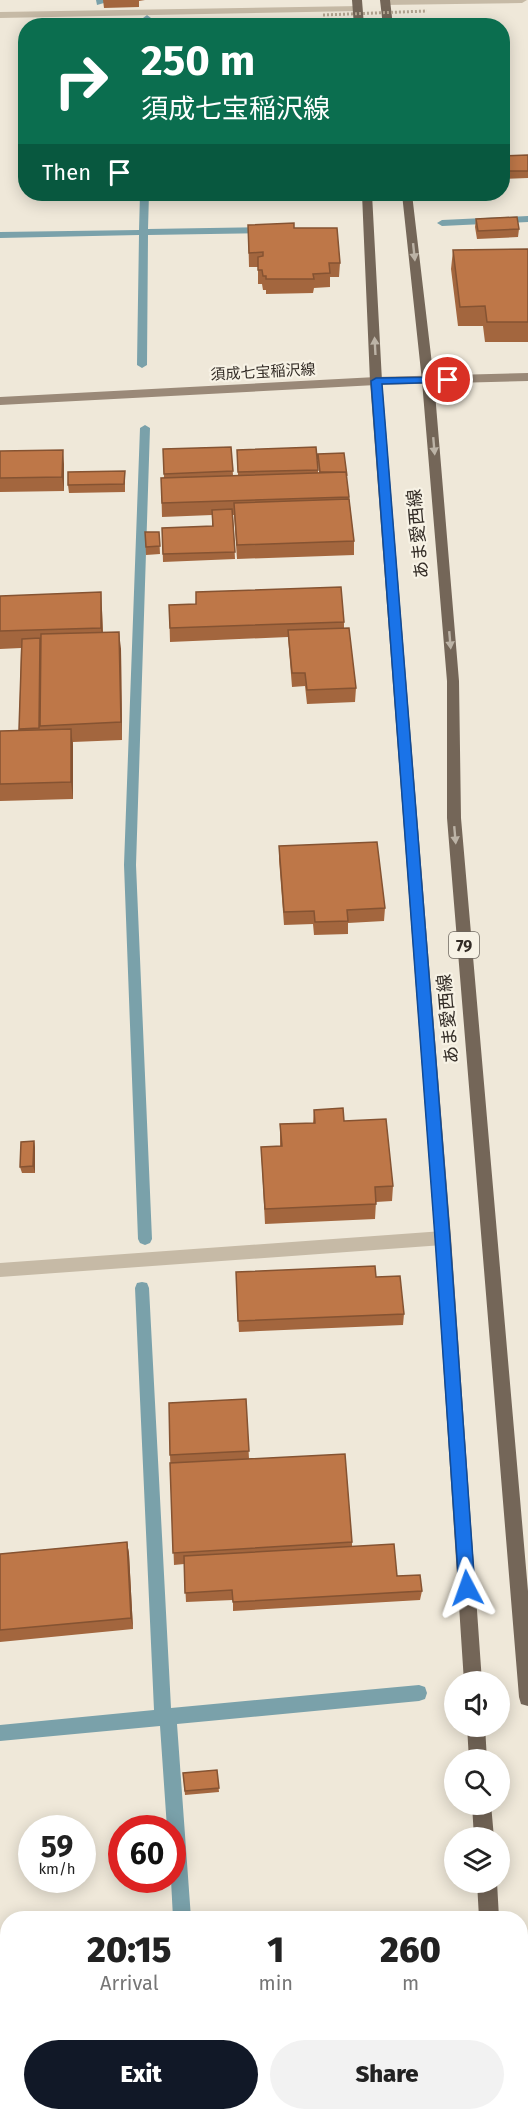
<!DOCTYPE html>
<meta charset="utf-8">
<style>
:root{--surface:#fff;--page:#f2f2f2;--text:#222;--muted:#767676;--accent:#111827}
body{margin:0;font-family:"Fira Sans","Noto Sans JP",sans-serif;background:var(--page);color:var(--text);height:100vh;display:flex;flex-direction:column;font-size:22px;white-space:nowrap}
*{box-sizing:border-box;margin:0}
p{font-size:20px;color:var(--muted)}
.icon{flex:none;width:33px;height:33px;fill:none;stroke:currentColor;stroke-width:2;stroke-linecap:round;stroke-linejoin:round}
.map{position:relative;flex:1;overflow:hidden}
.panel{position:absolute;left:0px;top:1911px;width:528px;height:210px;display:flex;flex-direction:column;background:var(--surface);border-radius:24px 24px 0 0;box-shadow:0 3px 15px #0003}
.panel>*{flex:none}
.banner{position:absolute;left:18px;top:18px;width:492px;height:183px;border-radius:24px;box-shadow:0 3px 15px #0003;background:#0b6e4f;color:#fff;overflow:hidden}
.controls{position:absolute;left:444px;top:1671px;display:grid;gap:12px}
.controls a{display:grid;place-items:center;width:66px;height:66px;border-radius:50%;background:var(--surface);box-shadow:0 3px 15px #0003;font-size:30px}
.speed{position:absolute;left:18px;top:1815px;display:flex;gap:12px;font-size:30px;font-weight:700;text-align:center}
.speed>*{display:grid;place-content:center;width:78px;height:78px;border-radius:50%;background:var(--surface);box-shadow:0 3px 15px #0003;line-height:1}
.speed small{font-size:15px;font-weight:400}
.speed .limit{border:9px solid #d22;background:#fff;color:#111}
.pin{position:absolute;display:grid;place-items:center;width:51px;height:51px;color:#fff;margin:-26px;border:3px solid #fff;border-radius:50%;box-shadow:0 2px 6px #0007}
.me{position:absolute;width:66px;margin:-33px;rotate:356deg;stroke-linejoin:round;filter:drop-shadow(0 0 4px #0008)}
.turn{display:flex;align-items:center;gap:21px;height:126px;padding:0 24px;font-size:27px}
.turn .icon{width:78px;height:78px;stroke-width:2.5}
.turn b{display:block;font-size:42px;line-height:51px}
.then{display:flex;align-items:center;height:57px;padding:0 24px;background:#0003;gap:12px;font-size:22px}
.eta{display:flex;justify-content:space-evenly;align-items:center;height:102px;text-align:center}
.eta b{font-size:36px;font-weight:800;line-height:42px}
.primary-button{display:flex;gap:12px;margin-top:auto;padding:12px 24px}
.primary-button a{flex:1;height:69px;border-radius:36px;background:var(--accent);color:#fff;font-size:24px;font-weight:800;line-height:69px;text-align:center}
.primary-button a+a{background:var(--page);color:var(--text)}
.map>svg:first-child{display:block}
.lines{fill:none;stroke-linecap:round;stroke-linejoin:round}
.stream{fill:#7aa1aa;fill-rule:evenodd}
.minor{fill:#c6baa6;fill-rule:evenodd}
.secondary{fill:#9a8978;fill-rule:evenodd}
.primary{fill:#746658;fill-rule:evenodd}
.path-bridge{stroke:#b2a490;stroke-width:3;stroke-dasharray:2 2;stroke-linecap:butt}
.wall{fill:#a3663e}
.shaded-wall{fill:#855332}
.building{fill:#be7748;stroke:#855332;stroke-width:1.5}
.oneway{fill:#bcb3a6}
.route{fill:#1a73e8;stroke:#114b97;stroke-width:1.5}
.labels{text-anchor:middle;dominant-baseline:central;stroke-width:4.5;stroke-linejoin:round;paint-order:stroke}
.far-street-label{font-size:15px;fill:#332c26;stroke:#f7f2e5}
.shield{fill:#f7f2e5;stroke:#6e675f;stroke-width:1.5}
.shield-label{font-size:16px;font-weight:bold;fill:#332c26}
.street-label{font-size:18px;fill:#332c26;stroke:#f7f2e5}
</style>
<div class="map">
<svg width="528" height="2121" viewBox="0 0 528 2121">
<rect width="100%" height="100%" fill="#efe8d9"/>
<g class="lines">
<!-- stream -->
<path class="stream" d="M96 0H104V3L97 5Z
M147 15 151 18V26H143V18Z
M140 194H149L148 229 265 227 270 230 265 233 148 235 147 365 142 368 137 365 139 235 0 238V232L139 230Z
M528 216V222L442 226 437 223 442 220Z
M145 425 150 428 136 865 152 1239 150 1243 145 1245 140 1243 138 1239 124 865 140 428Z
M142 1282 147 1283 149 1288 171 1708 419 1685 425 1687 427 1693 425 1699 419 1701 177 1724 191 1918H173L171 1880H172V1828H167L160 1726 0 1741V1725L154 1710 135 1288 137 1283Z"/>
<!-- minor -->
<path class="minor" d="M386 0H527L522 3 383 5V1Z
M361 6V10L358 11 0 18V12Z
M443 1231 449 1233 451 1238 449 1243 443 1245 0 1277V1263Z
M135 2114H225L222 2121H132Z"/>
<!-- secondary -->
<path class="secondary" d="M528 373V381L376 385 0 405V397L376 377Z"/>
<!-- primary -->
<path class="primary" d="M352 0H362L364 26H354Z
M380 0H390L393 26H383Z
M362 194H372L382 381 451 1238 482 1682H464L435 1238 370 381Z
M402 194H412L434 381 459 681 461 818 528 1591V1706L521 1704 519 1697 447 818V681L422 381Z
M467 1726H485L487 1760H469Z
M472 1804H491L494 1838H474Z
M477 1882H497L499 1918H479Z
M492 2114H512L513 2121H493Z"/>
<!-- path-bridge -->
<path class="path-bridge" d="M323 15 427 11"/>
</g>
<!-- wall -->
<path class="wall" d="M103 0H145L139 1V7L104 8Z
M528 155V178L502 179V156Z
M476 219 519 229 518 237 477 239 475 227Z
M248 225 294 228 340 263 339 277H330V287L314 288 313 293 266 294V290H263L262 284H258V267H249Z
M528 249V342H485L483 326H458L451 269 453 250Z
M231 447 233 475H238L237 450 318 470V473L319 472 318 454 349 497 354 541V555L237 559 234 515H233L235 559 163 562 162 528 212 526V515L162 517 161 478H164L163 449Z
M0 451 64 464V491L0 492Z
M125 471V492L69 493 68 485Z
M145 532H159L160 554 146 555Z
M0 596 102 610 103 632 121 649 122 740 73 742V799L0 801V731H19L21 648 0 649Z
M169 605 344 622V628L356 688 355 702 307 704 305 686 292 687 288 637 170 642Z
M279 846 385 908 384 921 348 923V934L314 935 313 924 284 925 279 859Z
M314 1110 344 1121 393 1186 392 1201 376 1202 375 1219 265 1224 261 1147 280 1146V1124L313 1123Z
M34 1141 35 1148V1173H22L20 1167Z
M236 1272 376 1277 404 1314 403 1325 239 1332Z
M246 1399 249 1459 352 1542V1546L422 1591 420 1600 233 1611V1600L186 1602 184 1564 174 1565 170 1455Z
M127 1542 129 1554 133 1629 0 1642V1554Z
M217 1770 219 1792 185 1795 183 1773Z"/>
<!-- shaded-wall -->
<path class="shaded-wall" d="M63 450 64 464V491L62 477Z
M101 592 102 610 103 645 101 628Z
M119 632 121 649 122 740 121 722Z
M71 729 73 746V799L71 782Z
M34 1141 35 1148V1173L33 1166Z
M127 1542 129 1554 133 1629 131 1618Z"/>
<!-- building -->
<path class="building" d="M487 21 488 26H456V22Z
M528 155V171H503L502 156Z
M517 217 519 229 478 231 476 219Z
M294 223V228H337L340 263H329L330 273 313 274 314 279H266V276H263L262 270H258V257L263 256V252L249 253 248 225Z
M528 249V322H487L485 306 460 307 453 250Z
M231 447 233 471 164 474 163 449Z
M316 447 318 470 238 472 237 450Z
M63 450 62 477 0 478V451Z
M344 453 347 476 346 472H320L318 454Z
M125 471 124 484 68 485V472Z
M346 472 349 497 162 503 161 478Z
M349 499 354 541 237 545 234 503Z
M232 509 235 552 163 554 162 528 213 526 212 510Z
M145 532H159L160 546 146 547Z
M341 587 344 622 170 628 169 605 196 604V592Z
M101 592V628L0 631V596Z
M349 628 356 688 307 690 305 673H292L288 630Z
M119 632 121 722 40 726 41 634Z
M40 638 39 728 19 729 22 639Z
M71 729V782L0 784V731Z
M377 842 385 908 347 910 348 921 315 922 314 911 284 912 279 846Z
M343 1108 344 1121 386 1119 393 1186 375 1187 376 1204 265 1209 261 1147 282 1146 280 1124 315 1123 314 1110Z
M34 1141 33 1166 20 1167 21 1142Z
M375 1266 376 1277 400 1276 404 1314 238 1321 236 1272Z
M246 1399 249 1451 170 1455 169 1403Z
M345 1454 352 1542 173 1553 170 1463Z
M127 1542 131 1618 0 1630V1554Z
M394 1544 397 1576 420 1575 422 1591 233 1602 232 1590 185 1593 184 1556Z
M217 1770 219 1788 185 1791 183 1773Z"/>
<!-- one-way arrows -->
<defs><path id="oneway-solid" d="M-6-.8H1V-3.2L6.5 0L1 3.2V.8H-6Z" transform="scale(1.5)"/></defs>
<g class="oneway">
<use href="#oneway-solid" transform="translate(414 252) rotate(84)"/>
<use href="#oneway-solid" transform="translate(375 346) rotate(-93)"/>
<use href="#oneway-solid" transform="translate(434 446) rotate(85)"/>
<use href="#oneway-solid" transform="translate(450 640) rotate(85)"/>
<use href="#oneway-solid" transform="translate(455 835) rotate(85)"/>
</g>
<!-- route -->
<path class="route" d="M448 377 452 378V382L382 384 450 1238 475 1588 472 1594 467 1596 461 1594 459 1588 435 1238 371 381 376 378Z"/>
<g class="labels">
<!-- far-street labels -->
<g class="far-street-label">
<text transform="translate(263 372) rotate(-3)">須成七宝稲沢線</text>
</g>
<!-- shield labels -->
<rect class="shield" x="449" y="932" width="30" height="26" rx="4.5"/>
<g class="shield-label">
<text x="464" y="945">79</text>
</g>
<!-- street labels -->
<g class="street-label">
<text transform="translate(418 534) rotate(-95)">あま愛西線</text>
<text transform="translate(448 1019) rotate(-95)">あま愛西線</text>
</g>
</g>
</svg>
<div class="controls">
<a><svg class="icon" aria-label="sound" viewBox="0 0 24 24"><path d="M4 9h4l5-4v14l-5-4H4zM17 9q2 3 0 6"/></svg></a>
<a><svg class="icon" aria-label="search" viewBox="0 0 24 24"><circle cx="10" cy="10" r="6"/><path d="M15 15l6 6"/></svg></a>
<a><svg class="icon" aria-label="layers" viewBox="0 0 24 24"><path d="M12 4l9 5-9 5-9-5zM3 14l9 5 9-5"/></svg></a>
</div>
<div class="speed"><div>59<small>km/h</small></div><div class="limit">60</div></div>
<div class="pin" style="left:448px;top:380px;background:#d93025"><svg class="icon" aria-label="arrive" viewBox="0 0 24 24"><path d="M6 21V4h12l-3 4 3 4H6"/></svg></div>
<svg class="me" style="left:467px;top:1588px" viewBox="-20 -20 40 40"><path d="M0-17L14 15 0 8-14 15z" fill="#1a73e8" stroke="#fff" stroke-width="4"/></svg>
<div class="banner">
<div class="turn"><svg class="icon" aria-label="right" viewBox="0 0 24 24"><path d="M7 20v-9h11M14 6l5 5-5 5"/></svg><div><b>250 m</b>須成七宝稲沢線</div></div>
<div class="then">Then<svg class="icon" aria-label="arrive" viewBox="0 0 24 24"><path d="M6 21V4h12l-3 4 3 4H6"/></svg></div>
</div>
<section class="panel">
<div class="eta">
<div><b>20:15</b><p>Arrival</p></div>
<div><b>1</b><p>min</p></div>
<div><b>260</b><p>m</p></div>
</div>
<div class="primary-button"><a>Exit</a><a>Share</a></div>
</section>
</div>
